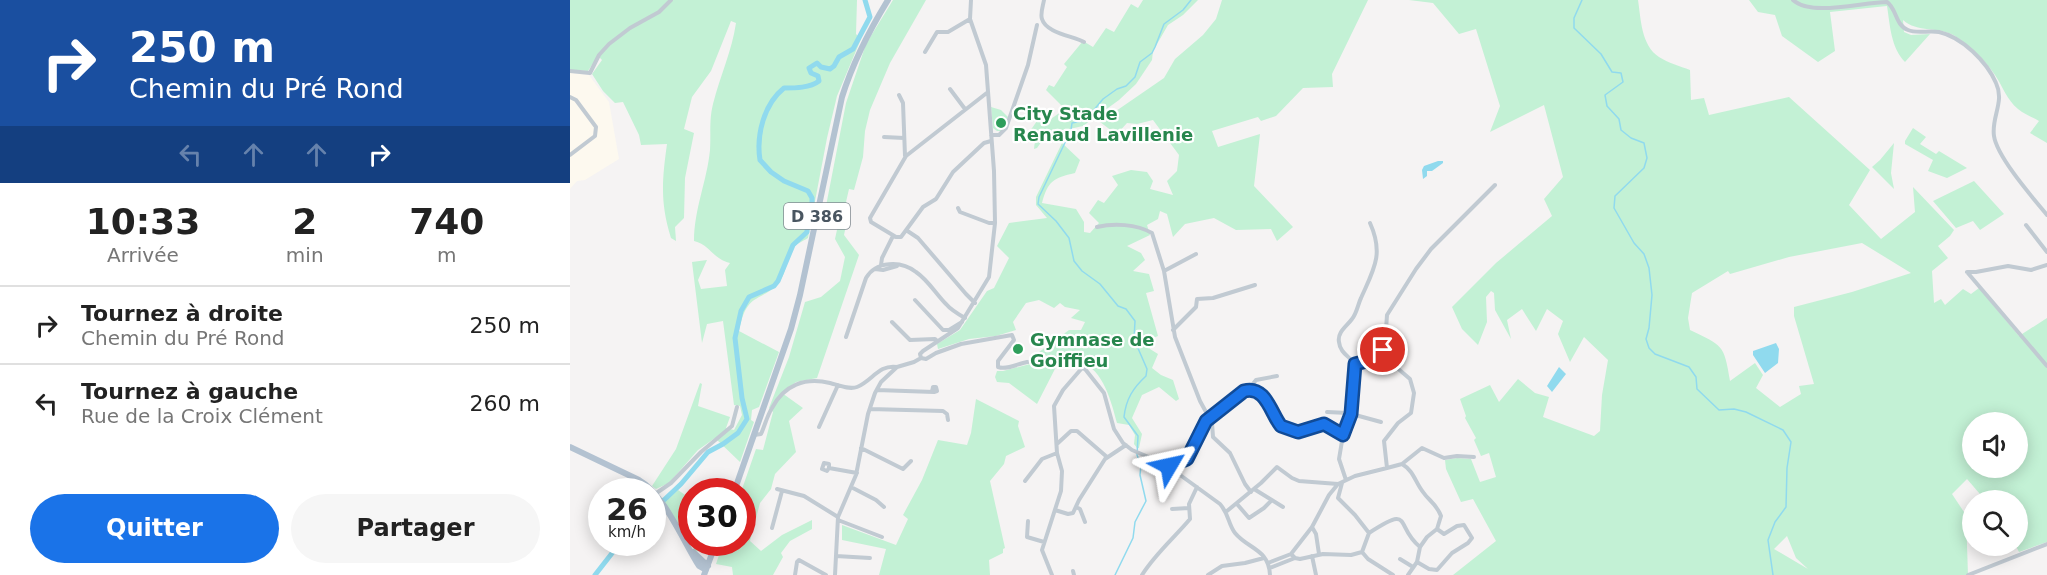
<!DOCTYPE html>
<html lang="fr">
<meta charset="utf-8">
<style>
:root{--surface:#fff;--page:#f6f6f6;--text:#222;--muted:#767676;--line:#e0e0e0;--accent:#1a73e8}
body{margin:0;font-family:"DejaVu Sans",sans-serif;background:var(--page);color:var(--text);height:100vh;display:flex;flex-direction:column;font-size:22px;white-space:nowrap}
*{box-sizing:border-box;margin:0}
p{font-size:20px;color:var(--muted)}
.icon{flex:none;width:33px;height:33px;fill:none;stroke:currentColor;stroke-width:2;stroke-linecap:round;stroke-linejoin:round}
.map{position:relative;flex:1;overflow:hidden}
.sheet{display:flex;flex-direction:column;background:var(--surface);width:570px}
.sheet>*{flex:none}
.guide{background:#1a4fa0;color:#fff;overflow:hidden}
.tools{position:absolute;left:1392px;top:412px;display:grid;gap:12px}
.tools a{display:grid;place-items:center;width:66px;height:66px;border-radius:50%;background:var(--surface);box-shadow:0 3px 15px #0003;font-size:30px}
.speed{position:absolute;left:18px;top:478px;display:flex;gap:12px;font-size:30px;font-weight:700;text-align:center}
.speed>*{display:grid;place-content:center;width:78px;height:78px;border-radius:50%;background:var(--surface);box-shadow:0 3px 15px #0003;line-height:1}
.speed small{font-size:15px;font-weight:400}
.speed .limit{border:9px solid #d22;background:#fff;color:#111}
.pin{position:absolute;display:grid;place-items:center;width:51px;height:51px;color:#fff;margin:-26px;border:3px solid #fff;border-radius:50%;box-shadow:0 2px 6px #0007}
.me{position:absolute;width:66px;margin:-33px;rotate:54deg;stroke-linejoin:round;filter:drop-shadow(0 0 4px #0008)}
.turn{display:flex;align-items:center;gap:21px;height:126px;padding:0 30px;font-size:27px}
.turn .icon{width:78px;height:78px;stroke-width:2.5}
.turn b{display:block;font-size:42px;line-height:51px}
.lanes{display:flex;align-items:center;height:57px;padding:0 30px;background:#0003;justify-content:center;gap:30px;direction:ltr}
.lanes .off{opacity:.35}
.eta{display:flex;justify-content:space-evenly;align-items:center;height:102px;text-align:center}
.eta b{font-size:36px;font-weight:700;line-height:42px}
.button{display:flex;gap:12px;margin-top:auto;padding:12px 30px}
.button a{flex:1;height:69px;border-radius:36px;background:var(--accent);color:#fff;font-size:24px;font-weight:700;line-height:69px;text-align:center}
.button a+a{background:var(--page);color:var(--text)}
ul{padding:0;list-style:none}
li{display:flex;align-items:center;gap:18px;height:78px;padding:0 30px;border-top:2px solid var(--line)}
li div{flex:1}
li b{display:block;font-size:22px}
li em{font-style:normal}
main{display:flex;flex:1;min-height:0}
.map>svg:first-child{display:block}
.commercial{fill:#fdf9ef}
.green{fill:#c3f1d5;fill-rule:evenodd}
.water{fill:#90daee}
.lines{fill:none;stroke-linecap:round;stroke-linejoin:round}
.stream{stroke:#90daee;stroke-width:1.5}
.river{stroke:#90daee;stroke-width:5}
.minor{stroke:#c1cad2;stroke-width:4}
.major{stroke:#b3c2d1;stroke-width:6}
.route-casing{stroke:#114b97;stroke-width:15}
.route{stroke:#1a73e8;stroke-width:10}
.leisure-dot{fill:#2e9e5b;stroke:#fff;stroke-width:2}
.labels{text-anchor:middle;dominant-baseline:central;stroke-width:4.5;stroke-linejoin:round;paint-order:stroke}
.shield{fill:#fff;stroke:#808990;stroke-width:1.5}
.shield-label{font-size:16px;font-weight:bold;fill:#4a5661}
.leisure-label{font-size:18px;font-weight:bold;fill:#27864d;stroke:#fff;text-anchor:start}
</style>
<main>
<section class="sheet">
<div class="guide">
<div class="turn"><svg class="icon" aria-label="right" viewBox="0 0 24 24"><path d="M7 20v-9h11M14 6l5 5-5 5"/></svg><div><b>250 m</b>Chemin du Pré Rond</div></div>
<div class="lanes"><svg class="icon off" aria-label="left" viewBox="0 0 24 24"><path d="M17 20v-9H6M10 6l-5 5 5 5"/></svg><svg class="icon off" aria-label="ahead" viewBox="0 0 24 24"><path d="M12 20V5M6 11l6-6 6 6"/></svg><svg class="icon off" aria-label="ahead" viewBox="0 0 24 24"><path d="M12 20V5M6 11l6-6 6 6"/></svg><svg class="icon" aria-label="right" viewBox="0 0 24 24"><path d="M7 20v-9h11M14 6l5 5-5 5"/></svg></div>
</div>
<div class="eta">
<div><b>10:33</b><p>Arrivée</p></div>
<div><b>2</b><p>min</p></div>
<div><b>740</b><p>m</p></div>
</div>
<ul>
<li><svg class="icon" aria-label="right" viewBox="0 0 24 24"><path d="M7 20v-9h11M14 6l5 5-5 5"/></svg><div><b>Tournez à droite</b><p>Chemin du Pré Rond</p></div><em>250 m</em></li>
<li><svg class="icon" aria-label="left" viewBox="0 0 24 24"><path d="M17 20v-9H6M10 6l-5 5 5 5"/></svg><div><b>Tournez à gauche</b><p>Rue de la Croix Clément</p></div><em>260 m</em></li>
</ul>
<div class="button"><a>Quitter</a><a>Partager</a></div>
</section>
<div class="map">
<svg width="1477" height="575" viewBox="0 0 1477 575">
<rect width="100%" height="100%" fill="#f5f3f3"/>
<!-- commercial -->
<path class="commercial" d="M0 73 19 75 39 102 49 159 15 180 7 181 0 189Z"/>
<!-- green -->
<path class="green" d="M0 0H287L286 34 291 39 267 96 257 138 238 238C233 241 226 244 223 248 217 257 217 270 211 279 193 305 177 288 169 331L209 352 189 407 182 410 181 420 184 422 170 462 145 438 128 450 99 483 86 489 82 486 106 449 130 383 132 384 128 406 160 417 156 428 164 430 172 415 170 406 164 405 153 321 137 324 132 343 122 262 137 260 128 280 131 289 157 286 155 270 160 263C141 258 141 245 124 241 124 209 137 181 140 150 141 133 139 120 143 104 150 76 162 51 166 23L161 21 141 71 122 97 114 129 124 133 115 178 114 218 105 227 106 241 101 238C90 203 92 180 97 144L71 145 69 135 53 102 45 103 33 91 22 74 32 60 28 56 18 71 0 70Z
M323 0H356L320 63 300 110 295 131 293 157 284 190 279 189 276 202 280 206 274 235 289 255 247 378 226 382 212 393 233 408 219 421 226 452 205 474 201 489 190 503 180 541 191 551 212 535 242 520V529L220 541 211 553 213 557 203 575H163L162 567 146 564 153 543H172L171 492 186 449 193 450 203 412 199 408 219 357 235 302 251 297 270 281 275 257 265 239 270 216 256 206 276 103 296 44Z
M573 0H628L613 15 598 25 583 51 582 60 566 84 549 100 513 126 477 134 467 148 464 149 465 140 459 137 460 131 467 121H478L495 109 476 90 479 85 484 87 497 67 494 64 513 41 523 47 536 28 544 32 561 4 568 8Z
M652 0H798L762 74 763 87 733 88 706 116 691 121 688 117 642 131 648 147 690 134 684 186 723 227 707 241 701 229 666 230 644 218 615 224 603 237 597 214 590 211 588 219 577 225 580 235 557 246 571 253 575 260 563 271 579 274 584 291 576 293 588 336 578 340 580 349 588 354 582 368 591 375 603 380 609 399 606 401 589 387 572 395 562 418 572 434 569 448H567L564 444 565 435 559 425 547 423C542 404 533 368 511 363 495 360 483 360 469 352L499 330H511L515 322 501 318 510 310 495 307 490 303 484 308 469 300 456 303 443 322 446 330 426 336 399 339 368 349 367 344 390 330 417 291 424 288 439 258 427 246 439 223 477 218 466 205V197L492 143 510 160 505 173C483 178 478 181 472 203L506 209 514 222V232L520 233 529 223 519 213 528 200 534 203 548 185 542 176 561 170 577 172 583 181 580 189 603 195 597 181 607 171 609 155 583 120 567 124 557 123 548 133 542 131 530 122 594 78 605 59 633 35 646 19Z
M839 0H1068C1071 19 1071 45 1089 57 1098 63 1110 66 1120 70L1121 100 1134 98 1139 115 1219 97 1300 170 1279 205 1311 239 1345 212 1343 187 1384 230 1380 236 1368 246 1378 258 1362 271 1364 303 1371 299 1375 305 1393 289 1401 294 1409 288 1449 336 1477 318V542L1449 552 1446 546 1448 501H1416L1397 479 1382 494 1396 515 1398 575H883L926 541 903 499 891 502 876 469 875 460 887 458 901 459 910 482 926 477 919 453 911 456 904 440 906 438 895 418 896 416 890 399 920 385 929 402 948 379 965 393 979 397 973 417 1024 436 1030 431 1032 395 1038 360 1014 337 1000 362 988 334 993 321 977 309 966 331 952 309 937 320 941 339 925 310 924 293 921 291 916 297 917 322 908 345 892 329 882 307 926 263 982 216 974 199 993 177 974 105 920 132 930 106 906 29 889 34 863 3ZM1292 243 1341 273 1282 292 1224 307V316L1244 384 1229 386 1231 394 1210 407 1186 388 1193 375 1185 363 1160 381C1154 344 1153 346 1120 330L1118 318 1122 293 1158 271 1160 274 1219 257ZM1402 423H1448V468H1402ZM1217 536 1226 558 1238 569 1204 549Z
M1179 0H1477V143L1460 133 1469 121C1462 117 1454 114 1448 109 1437 100 1433 87 1425 75 1415 60 1400 46 1385 36 1369 26 1347 33 1333 20L1334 32 1341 35 1360 34 1335 62C1321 48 1320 25 1317 6L1260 12 1265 51 1248 62 1212 36 1205 15 1188 12Z
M421 107 431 110 438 117 431 131H427L423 128Z
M1343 128 1356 137 1350 144 1366 154 1369 151 1397 168 1377 178 1358 171 1363 160 1335 144V141Z
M1324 143 1321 173 1324 189 1302 167 1310 160Z
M1404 181 1434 214 1410 230 1403 221 1386 228 1363 201Z
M460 364 486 367 467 404 439 383 427 382 425 377 427 371H433Z
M406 399 449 421 448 426 455 447 436 456 434 464 420 481 435 548 433 549V553L419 560 420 575H309L316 549 272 540V525L326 545 338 519 333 515 352 480 368 440 397 445 401 433Z
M108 490 121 499 122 543H142C139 550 133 552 125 551L94 502Z"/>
<!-- water -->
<path class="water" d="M868 161H873V163L862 171H857V176L853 179 852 170 854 166Z
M1206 343 1209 349 1208 363 1195 373 1183 355V351Z
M989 367 996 374 982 392 977 386Z"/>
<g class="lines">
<!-- stream -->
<path class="stream" d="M1012 0 1004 18V28L1031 54 1042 72 1051 73 1053 82 1035 95 1037 106 1049 119 1051 130 1061 138 1074 143 1077 158 1074 168 1045 196 1044 208 1064 243 1074 254 1079 268 1082 295 1079 328 1076 339 1079 348 1085 354 1119 367 1126 377 1127 389 1149 410 1164 409 1176 412 1213 430 1221 442 1217 468 1216 507 1205 522 1198 540 1203 575
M545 575 563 538 565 522 576 501 570 475 571 465 567 455 568 436 554 417C556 399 563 388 576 376L577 369 564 339 565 321 556 309 548 306 530 284 512 271 504 261 499 238 486 221 468 204 469 197 501 130 502 123 512 121 518 117 533 99 547 89 556 86 565 77 570 62 582 53 585 47 594 24 613 10 621 0"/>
<!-- river -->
<path class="river" d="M82 507 94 500 111 484 138 452 153 444 168 433 177 419 172 398 165 338 171 311 179 297 204 286 208 281 223 245 237 232 238 214 242 205V198L238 191 214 181 201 172 190 160C186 135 194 104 214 88 225 88 240 88 249 81L248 76 241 73 239 68 247 63 251 67 260 69 264 66 269 57 283 49 300 17 295 0
M25 575 50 543"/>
<!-- minor -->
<path class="minor" d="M474 0C473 6 470 14 472 19 476 33 503 36 514 42
M1223 0C1242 17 1292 2 1317 2 1327 9 1325 25 1338 30 1347 34 1359 30 1369 32 1392 37 1417 62 1426 83 1435 102 1421 117 1424 136 1427 157 1463 198 1477 215
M355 52 367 32H378L400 19
M0 71 20 73 29 55 39 44 60 28 89 12 101 0
M380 89 395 109
M418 92 336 156 300 218 301 222 326 237H331L353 207 366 199 383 172 414 143 421 141
M329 95 333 103 335 156
M0 97 6 100 26 127 25 136 0 155
M421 135H429L436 128 458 65 467 25
M314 137 334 138
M388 208 390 212 419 223H425
M1456 225 1477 252
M527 227C544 223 566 224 582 233L594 271 605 337 630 401 642 423 643 437 660 453 675 484 681 492
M336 230 348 238 396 294 405 303
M311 265 312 258 323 236
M305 269 313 270 327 266
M594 271 626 254
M1397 272 1477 366
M1397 272H1406L1438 266 1461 270 1477 265
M345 300 373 330H379L392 322
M322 322 340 340 365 339 367 341
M603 330 626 307 627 299 643 298 685 285
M276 337 296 278C306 261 331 260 346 272 358 280 366 294 376 304 381 310 388 314 395 318
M808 357 815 345 817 315 846 269 861 249 925 185
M351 358 350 354 353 351 388 328 419 277 425 223 424 171 416 65 400 19 401 0
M785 364C779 356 770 353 769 342 767 332 777 326 782 319 787 313 788 304 791 298 804 269 814 254 800 223
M679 389 686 380 707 376
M307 390 364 392 367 391 366 387H363L362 392
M300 409 373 411 377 414 378 420
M757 412 778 413 811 422
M249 427 268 385
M184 435 191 434C195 425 197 416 202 408 214 385 235 377 260 383 268 385 279 390 287 387 302 381 309 364 327 367
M488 443 501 431H507L537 457
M291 448 333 469 341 461
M832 464C844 471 845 482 853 492 859 501 866 503 871 516L867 529 857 537 850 547 847 562 838 575
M599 466 617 459 636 421 674 391C696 385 701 414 711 426L728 432 754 424 773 435
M259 468 257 471 252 469 254 463 259 464V468L287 473
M817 468 832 464 852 448 874 458 887 456 904 457
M776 480 769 459 773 435 780 419 783 400 785 364
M455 481 472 459 487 453
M772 483 768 498 785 515 799 533 792 552
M768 484 759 495 742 527 721 554 725 558 730 559 753 554 781 555 792 552
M281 487 306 500 314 507
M207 489 234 496 268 517
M684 489 713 507
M85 494 101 483 131 452 162 426 167 407
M667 504 679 518 694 508 702 500
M506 507 510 509 515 522
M602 509 619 508
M485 510 498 514 503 513 509 500 535 459 556 445
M657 511 691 483 707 467 722 478 729 481 768 484 785 476 817 468 814 441 828 423 841 413 844 393 840 379 818 360 808 358 785 364
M268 520 312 537
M458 521 457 537 474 542
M742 527 746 534 749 554
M202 528 212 491
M799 533C844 504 824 526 850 547
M792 552 798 559 823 575
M266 556 300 558
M742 556 746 575
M830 559 843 567
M847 562 859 569 867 570 882 553 898 543 902 538 894 525 887 526 874 534 867 529
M698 563 721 554
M700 568 725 558
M503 571 504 575
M225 575 227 562 229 560 256 575
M265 575 268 517 286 475 298 414 305 393 311 382 327 367 344 362 351 358 356 359 366 353 391 344 442 335 444 340 428 361V367C437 370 447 364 457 362 469 361 503 365 515 369L534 393 544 429 553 443 562 450 595 464 650 504C659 514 658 524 665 533 678 549 699 549 700 575
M482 575 472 550 491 491 492 471 487 453 484 406 493 390 512 368
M572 575C585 554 604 538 620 519L619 504 627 487
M638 575 652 566 675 563 694 558
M1398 575 1477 544"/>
<!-- major -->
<path class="major" d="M0 447 69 480C94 494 113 541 129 566L136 570
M164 492 221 329 230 295 272 97C283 62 299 31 318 0
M123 552 138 566
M134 575 146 543"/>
</g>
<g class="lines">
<!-- route casing -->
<g class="route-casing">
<path id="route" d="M599 466 617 459 636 421 674 391C696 385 701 414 711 426L728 432 754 424 773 435 781 414 785 364 808 358 813 350"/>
</g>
<!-- route -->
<use href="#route" class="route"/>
</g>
<!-- markers -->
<g class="leisure-dot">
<circle cx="431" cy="123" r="6"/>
<circle cx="448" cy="349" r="6"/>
</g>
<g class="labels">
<!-- shield labels -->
<rect class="shield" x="214" y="203" width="66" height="26" rx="4.5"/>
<g class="shield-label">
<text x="247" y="216">D 386</text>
</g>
<!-- leisure labels -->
<g class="leisure-label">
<text x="443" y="113">City Stade<tspan x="443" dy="21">Renaud Lavillenie</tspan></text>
<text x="460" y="339">Gymnase de<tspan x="460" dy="21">Goiffieu</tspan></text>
</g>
</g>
</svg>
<div class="tools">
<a><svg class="icon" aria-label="sound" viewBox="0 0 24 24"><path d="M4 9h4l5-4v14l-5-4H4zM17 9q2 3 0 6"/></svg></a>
<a><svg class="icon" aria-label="search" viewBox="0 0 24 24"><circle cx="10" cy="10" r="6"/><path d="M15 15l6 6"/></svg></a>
</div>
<div class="speed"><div>26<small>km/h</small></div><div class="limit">30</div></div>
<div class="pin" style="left:813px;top:350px;background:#d93025"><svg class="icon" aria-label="arrive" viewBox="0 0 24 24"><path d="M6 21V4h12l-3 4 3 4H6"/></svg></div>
<svg class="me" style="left:599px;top:466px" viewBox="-20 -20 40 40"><path d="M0-17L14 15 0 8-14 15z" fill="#1a73e8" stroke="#fff" stroke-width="4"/></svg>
</div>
</main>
